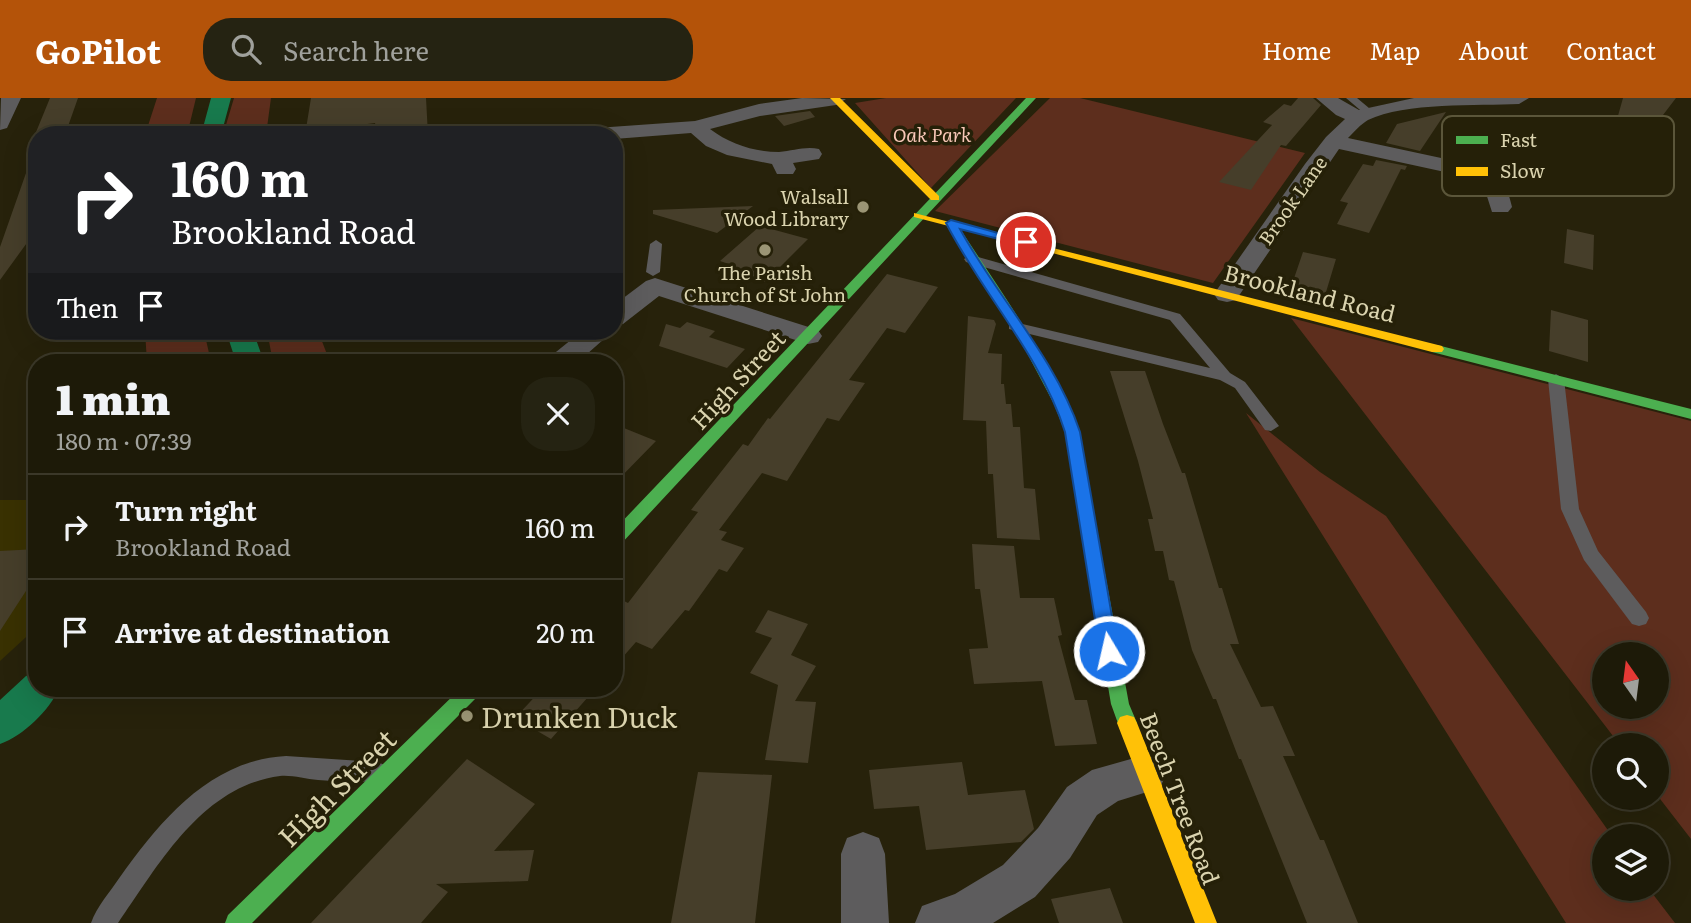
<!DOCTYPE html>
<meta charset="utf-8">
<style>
:root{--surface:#1d1a08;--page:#252312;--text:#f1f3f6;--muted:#a0a19c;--line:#3b3829;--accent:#b45309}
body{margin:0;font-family:Literata,serif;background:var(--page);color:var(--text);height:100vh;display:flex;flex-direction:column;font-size:26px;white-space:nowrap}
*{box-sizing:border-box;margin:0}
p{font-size:23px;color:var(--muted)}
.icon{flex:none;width:38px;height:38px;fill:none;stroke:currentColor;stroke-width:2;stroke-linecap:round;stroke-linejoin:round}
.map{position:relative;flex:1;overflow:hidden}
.details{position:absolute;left:28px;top:256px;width:595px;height:343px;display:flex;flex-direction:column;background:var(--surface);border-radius:28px;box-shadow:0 7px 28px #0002,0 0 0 2px var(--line)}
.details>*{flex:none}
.banner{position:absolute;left:28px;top:28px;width:595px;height:214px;border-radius:28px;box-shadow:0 7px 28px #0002,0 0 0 2px var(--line);background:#202124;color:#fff;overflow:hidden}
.needle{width:46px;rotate:346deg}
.fabs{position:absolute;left:1592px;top:544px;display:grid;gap:14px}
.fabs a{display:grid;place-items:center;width:77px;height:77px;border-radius:50%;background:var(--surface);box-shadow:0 7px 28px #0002,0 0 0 2px var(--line);font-size:35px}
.pin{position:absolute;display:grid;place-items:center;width:60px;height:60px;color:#fff;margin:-30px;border:4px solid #fff;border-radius:50%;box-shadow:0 2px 7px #0007}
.me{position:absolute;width:77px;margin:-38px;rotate:351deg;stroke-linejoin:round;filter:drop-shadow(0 0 5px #0008)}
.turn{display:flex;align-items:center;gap:24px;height:147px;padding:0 28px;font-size:32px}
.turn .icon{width:91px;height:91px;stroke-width:2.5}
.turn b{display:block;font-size:49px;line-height:60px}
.then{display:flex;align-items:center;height:66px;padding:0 28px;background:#0003;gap:14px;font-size:26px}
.round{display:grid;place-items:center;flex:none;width:74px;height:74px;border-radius:28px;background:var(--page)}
.headline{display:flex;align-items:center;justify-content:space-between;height:119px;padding:0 28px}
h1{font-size:42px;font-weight:800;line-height:52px}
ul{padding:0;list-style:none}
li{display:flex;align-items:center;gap:21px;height:105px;padding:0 28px;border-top:2px solid var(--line)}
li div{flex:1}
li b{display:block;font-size:26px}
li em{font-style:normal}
header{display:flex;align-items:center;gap:42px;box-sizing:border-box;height:98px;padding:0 35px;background:var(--accent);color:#fff}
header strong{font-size:33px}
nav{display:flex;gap:38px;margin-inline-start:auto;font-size:24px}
.search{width:490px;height:63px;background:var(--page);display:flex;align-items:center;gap:18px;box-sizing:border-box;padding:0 24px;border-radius:28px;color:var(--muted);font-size:26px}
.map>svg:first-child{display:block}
.built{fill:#393102}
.green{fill:#5d2e1d;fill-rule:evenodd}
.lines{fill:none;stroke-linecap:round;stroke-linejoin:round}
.canal{fill:#187a4d;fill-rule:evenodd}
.building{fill:#463e2a}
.lane{fill:#5d5c5d;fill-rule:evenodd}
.street{fill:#5d5c5d;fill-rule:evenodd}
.fast{fill:#4caf50;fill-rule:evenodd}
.slow{fill:#ffc107;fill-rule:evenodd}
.route{fill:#1a73e8;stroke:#114b97;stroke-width:2}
.poi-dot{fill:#9b9575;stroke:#252008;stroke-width:2.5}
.labels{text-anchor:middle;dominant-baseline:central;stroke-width:7;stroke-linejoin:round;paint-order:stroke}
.far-park-label{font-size:19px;font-style:italic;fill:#f8c7b7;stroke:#252008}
.far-poi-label{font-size:19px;fill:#dad3ae;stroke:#252008;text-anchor:end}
.far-street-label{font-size:19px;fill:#dad3ae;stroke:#252008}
.street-label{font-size:23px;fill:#dad3ae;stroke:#252008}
.near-poi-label{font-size:28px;fill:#dad3ae;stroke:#252008;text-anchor:start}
.near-street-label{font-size:28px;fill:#dad3ae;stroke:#252008}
.key{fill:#252008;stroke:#5b563a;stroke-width:2}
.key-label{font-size:19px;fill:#dad3ae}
</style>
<header>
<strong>GoPilot</strong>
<div class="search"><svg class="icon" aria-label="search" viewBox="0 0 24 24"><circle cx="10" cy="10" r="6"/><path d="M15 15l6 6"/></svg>Search here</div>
<nav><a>Home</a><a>Map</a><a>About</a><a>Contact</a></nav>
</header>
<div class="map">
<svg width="1691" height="825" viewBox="0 0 1691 825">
<rect width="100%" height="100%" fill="#27220b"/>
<!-- built -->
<path class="built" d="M0 402H37V529L0 563Z"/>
<!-- green -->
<path class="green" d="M157 0H196L187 37H145Z
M234 0H271L266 37H223Z
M886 0H1016L931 90 855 5Z
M1050 0H1080L1305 55 1213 185 935 113Z
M1291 220 1691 323V741L1657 697V648L1620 647ZM1605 556H1657V609H1605Z
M145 233H204L211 264H147Z
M267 233H318L330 264H273Z
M1246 315 1320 374 1386 418 1612 738H1605V791H1649L1675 825H1566Z"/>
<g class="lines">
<!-- canal -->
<path class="canal" d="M211 0H231L221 37H201Z
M226 233H253L264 264H236Z
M37 574V590H59C50 612 23 638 0 646V602L26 578Z"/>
</g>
<!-- building -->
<path class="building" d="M50 0H78L66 34 34 39Z
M311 0H426L428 37H377L375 25 329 31 327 37H305Z
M1298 0H1313L1321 7 1286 48 1281 47 1251 92 1219 84 1272 27 1263 24 1284 6 1291 8Z
M1623 0H1676L1650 34 1614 32Z
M810 13 815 19 784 28 775 18Z
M1446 14 1420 53 1386 45 1397 26Z
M32 58 37 59V131L0 182V149Z
M1376 62 1407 68 1405 72 1401 71 1369 135 1337 126 1348 105 1340 103 1363 66 1373 68Z
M753 108 717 135 653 116V112Z
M760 128 808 141 765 184 726 172 732 167 720 163Z
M1567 131 1594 137 1593 172 1564 165Z
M1303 154 1336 161 1323 204 1289 195Z
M887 176 938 189 905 235 887 230 849 282 865 285 839 323 827 320 787 383 762 375 719 432 727 434 721 442 744 450 727 474 719 471 689 513 685 512 652 551 636 544 614 569V514L624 503 628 505 698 414 691 412 743 346 748 348 768 320 770 321Z
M1551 212 1588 222V264L1549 253Z
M968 218 994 222 996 226 988 255 1002 256 1001 286H1004L1006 306H1011L1013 329H1020L1024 390 1035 391 1040 442 997 440 993 376H988L986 323 963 322Z
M687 224 715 233 709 239 745 251 727 270 659 248 666 226 680 230Z
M1110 273H1145L1163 326 1182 375H1185L1219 490H1222L1239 546H1230L1261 609 1273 608 1295 658H1283L1320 742H1324L1358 825H1307L1241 661H1239L1216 601H1213L1192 552 1174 483 1169 482 1163 453H1155L1148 421H1153L1138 363Z
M614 326 656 343 614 386Z
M972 446 1014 448 1020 500H1054L1062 537 1058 538 1075 602H1087L1097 646 1055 648 1042 583 974 586 969 551 988 550 980 491H975Z
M37 451V476L0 533V453Z
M768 512 808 526 791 557 816 568 795 603 816 604 808 665 765 662 778 587 750 575 772 540 755 534Z
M543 590H596L551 641 515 620Z
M467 661 535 706 494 753 534 752 528 783 436 786 448 794 421 825H311Z
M962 664 968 697 1025 692 1034 731 1021 744 926 752 919 708 874 711 869 672Z
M698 674 772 677 755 825H671Z
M1110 790 1123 825H1059L1051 801Z"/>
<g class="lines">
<!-- lane -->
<path class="lane" d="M1346 0H1357L1375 15 1366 17Z
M656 142 662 146 660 174 653 178 646 174 650 146Z
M971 157 1180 216 1230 275 1245 284 1279 328 1271 333 1265 332 1235 290 1220 282 1009 231V225L1014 224 1210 270 1170 222 966 164 964 161Z
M1556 276 1564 281 1579 411 1598 453 1646 514 1649 520 1646 526 1639 528 1632 526 1584 462 1561 411 1548 281Z
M286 658 377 664 385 667 388 674 385 681 377 684C357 683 337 684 318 682 305 681 293 677 280 678 202 688 159 766 118 825H91C97 808 110 794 120 779 161 722 210 662 286 658Z"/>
<!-- street -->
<path class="street" d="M1 0H21L7 30 0 32Z
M802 0 846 1 836 7 760 18 710 31C730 46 754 54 779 54 793 53 805 48 819 51L822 56 819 61 793 65 796 71 793 76H777L772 66 727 57 706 48 691 35 614 41V37H572L575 33 582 31 695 23 759 6Z
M1316 0H1338L1359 12 1414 0H1529L1519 6C1478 8 1405 4 1368 22 1361 26 1354 34 1348 40L1483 69C1501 78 1508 90 1512 109L1508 114H1492L1484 89 1468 79 1339 51 1236 202 1227 204 1218 202 1214 196 1305 66 1326 39 1345 21 1336 17Z
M655 180 818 232 822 238 818 244 808 246 659 198 623 226 614 228V207L646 183Z
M582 233H613L578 264H547L551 258Z
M1145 657 1160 662 1166 676 1160 690 1118 703 1097 717 1070 760 1035 799 993 825H915L922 808 955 796 1003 767 1038 730 1067 689 1092 672Z
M863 734 879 740 885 756 889 825H841V756L847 740Z"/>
<!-- fast -->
<path class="fast" d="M1026 0H1036L620 447 614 449V432Z
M947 123H955C999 191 1048 258 1079 334L1129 606 1137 625 1134 631 1127 633 1120 631 1111 606 1065 334 1054 306 1026 253 945 125Z
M1437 247 1691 311V321L1432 254 1430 251Z
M461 590H482L480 596 252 825H225L228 817Z"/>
<!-- slow -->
<path class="slow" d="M830 0H840L939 98V102H931Z
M914 115 1442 248 1444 251 1442 254H1432L914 119Z
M1127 617 1134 619 1137 625 1217 825H1195L1117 625 1120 619Z"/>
</g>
<!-- route -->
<path class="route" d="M951 122 1031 144 1026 148 960 131C997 199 1055 259 1080 334L1118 553 1115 559 1109 561 1103 559 1100 553 1065 334C1041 258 982 195 946 125Z"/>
<!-- markers -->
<g class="poi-dot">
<circle cx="863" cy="109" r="7"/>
<circle cx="765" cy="152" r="7"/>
<circle cx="467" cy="618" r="7"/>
</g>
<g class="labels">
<!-- far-park labels -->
<g class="far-park-label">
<text x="932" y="36">Oak Park</text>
</g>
<!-- far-poi labels -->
<g class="far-poi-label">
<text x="849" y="98">Walsall<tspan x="849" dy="22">Wood Library</tspan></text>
<text x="765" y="174" text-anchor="middle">The Parish<tspan x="765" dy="22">Church of St John</tspan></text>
</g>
<!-- far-street labels -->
<g class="far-street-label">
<text transform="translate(1292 102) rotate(-55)">Brook Lane</text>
</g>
<!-- street labels -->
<g class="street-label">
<text transform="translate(1310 194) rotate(14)">Brookland Road</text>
<text transform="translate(737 281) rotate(-47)">High Street</text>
<text transform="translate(1181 700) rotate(69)">Beech Tree Road</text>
</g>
<!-- near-poi labels -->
<g class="near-poi-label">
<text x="481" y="618">Drunken Duck</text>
</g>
<!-- near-street labels -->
<g class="near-street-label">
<text transform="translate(336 689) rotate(-45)">High Street</text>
</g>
</g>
<!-- legend -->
<rect x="1442" y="18" width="232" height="80" rx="10" class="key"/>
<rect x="1456" y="38" width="32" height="8" fill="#4caf50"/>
<rect x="1456" y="69" width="32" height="9" fill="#ffc107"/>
<g class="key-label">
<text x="1500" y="49">Fast</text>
<text x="1500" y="80">Slow</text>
</g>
</svg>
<div class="fabs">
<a><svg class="needle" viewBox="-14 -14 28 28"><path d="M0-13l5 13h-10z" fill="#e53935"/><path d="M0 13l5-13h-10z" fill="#a0a19c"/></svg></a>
<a><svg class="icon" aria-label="search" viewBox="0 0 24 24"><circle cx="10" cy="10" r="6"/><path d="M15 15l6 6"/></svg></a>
<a><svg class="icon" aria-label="layers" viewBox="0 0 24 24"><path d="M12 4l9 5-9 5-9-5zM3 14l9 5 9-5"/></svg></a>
</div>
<div class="pin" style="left:1026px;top:144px;background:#d93025"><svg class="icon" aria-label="arrive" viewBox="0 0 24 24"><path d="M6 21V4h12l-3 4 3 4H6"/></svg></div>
<svg class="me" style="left:1109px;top:553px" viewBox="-20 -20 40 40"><circle r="17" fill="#1a73e8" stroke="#fff" stroke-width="3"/><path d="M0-11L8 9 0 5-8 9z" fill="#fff"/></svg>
<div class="banner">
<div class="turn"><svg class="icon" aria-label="right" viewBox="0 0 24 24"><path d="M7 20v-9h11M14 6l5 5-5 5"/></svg><div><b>160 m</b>Brookland Road</div></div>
<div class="then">Then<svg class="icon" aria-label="arrive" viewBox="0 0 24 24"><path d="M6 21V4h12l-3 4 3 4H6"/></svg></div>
</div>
<section class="details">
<div class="headline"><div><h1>1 min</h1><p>180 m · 07:39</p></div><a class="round"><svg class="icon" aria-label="close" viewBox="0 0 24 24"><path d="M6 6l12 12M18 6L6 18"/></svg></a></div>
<ul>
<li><svg class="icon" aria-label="right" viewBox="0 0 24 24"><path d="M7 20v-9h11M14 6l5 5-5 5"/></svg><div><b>Turn right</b><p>Brookland Road</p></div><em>160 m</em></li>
<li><svg class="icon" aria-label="arrive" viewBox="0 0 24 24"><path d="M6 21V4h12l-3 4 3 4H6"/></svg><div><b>Arrive at destination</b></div><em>20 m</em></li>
</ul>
</section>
</div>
